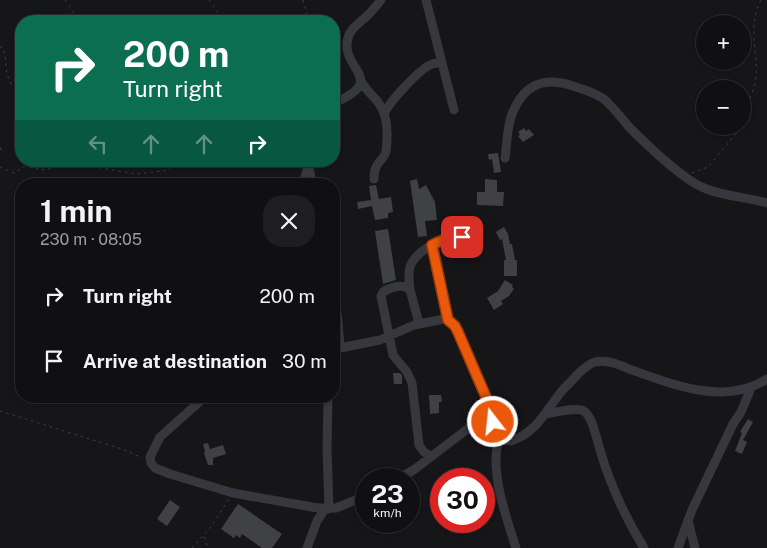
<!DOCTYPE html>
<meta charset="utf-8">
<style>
:root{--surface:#101012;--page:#1e1e20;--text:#f1f3f6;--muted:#9c9d9f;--line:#303032}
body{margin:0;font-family:"Public Sans",sans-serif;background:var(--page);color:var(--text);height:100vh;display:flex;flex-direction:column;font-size:19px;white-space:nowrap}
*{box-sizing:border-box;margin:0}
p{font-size:16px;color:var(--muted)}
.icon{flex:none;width:28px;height:28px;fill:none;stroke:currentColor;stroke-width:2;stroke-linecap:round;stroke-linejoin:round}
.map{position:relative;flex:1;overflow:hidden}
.details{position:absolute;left:15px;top:178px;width:325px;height:225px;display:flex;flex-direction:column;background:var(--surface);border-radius:20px;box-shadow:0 1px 4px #0004,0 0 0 1px var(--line)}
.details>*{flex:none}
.guide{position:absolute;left:15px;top:15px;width:325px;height:152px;border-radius:20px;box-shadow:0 1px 4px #0004,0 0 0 1px var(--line);background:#0b6e4f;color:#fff;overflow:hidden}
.buttons{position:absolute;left:696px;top:15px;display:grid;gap:10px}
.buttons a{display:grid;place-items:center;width:55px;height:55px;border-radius:50%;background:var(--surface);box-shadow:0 1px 4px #0004,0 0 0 1px var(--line);font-size:25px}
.speed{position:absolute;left:355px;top:468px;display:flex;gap:10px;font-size:25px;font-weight:700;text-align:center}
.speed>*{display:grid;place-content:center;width:65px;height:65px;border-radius:50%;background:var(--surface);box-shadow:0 1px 4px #0004,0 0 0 1px var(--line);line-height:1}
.speed small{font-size:12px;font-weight:400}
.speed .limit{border:8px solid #d22;background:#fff;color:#111}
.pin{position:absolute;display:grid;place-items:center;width:42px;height:42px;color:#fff;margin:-21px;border-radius:10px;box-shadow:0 2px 8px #0006}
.me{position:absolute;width:55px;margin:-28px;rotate:344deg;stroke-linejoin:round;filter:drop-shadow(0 0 4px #0008)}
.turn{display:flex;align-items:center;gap:18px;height:105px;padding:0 25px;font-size:22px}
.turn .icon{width:65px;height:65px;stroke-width:2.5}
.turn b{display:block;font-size:35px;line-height:42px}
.lanes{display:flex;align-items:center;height:48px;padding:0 25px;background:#0003;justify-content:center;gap:25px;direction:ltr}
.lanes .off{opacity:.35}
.round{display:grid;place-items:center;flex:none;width:52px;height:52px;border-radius:20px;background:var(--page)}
.summary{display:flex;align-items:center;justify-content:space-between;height:85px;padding:0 25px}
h1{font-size:30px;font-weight:700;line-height:38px}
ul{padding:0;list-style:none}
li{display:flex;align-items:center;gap:15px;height:65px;padding:0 25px}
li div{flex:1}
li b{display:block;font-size:19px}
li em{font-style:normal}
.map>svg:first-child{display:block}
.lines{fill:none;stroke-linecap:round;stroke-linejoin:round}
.stream{stroke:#2c353c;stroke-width:2}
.building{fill:#404145}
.path{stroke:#3d3f44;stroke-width:1;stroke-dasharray:2.5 4;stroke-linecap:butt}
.minor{stroke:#37383d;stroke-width:9}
.route-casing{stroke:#983908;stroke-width:12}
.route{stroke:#ea580c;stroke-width:9}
</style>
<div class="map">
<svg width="767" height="548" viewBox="0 0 767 548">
<rect width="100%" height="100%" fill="#161618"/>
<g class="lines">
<!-- stream -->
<path class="stream" d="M0 148 1 149"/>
</g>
<!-- building -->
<path class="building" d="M524 128 526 131 529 129 534 135 523 142 518 136 520 135 518 132Z
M498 153 501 172 494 173 492 159 489 160 488 154Z
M417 179 419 189 426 185 435 202 437 220 425 221 427 236 418 237 410 181Z
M485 179 497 180V192H504L503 206 477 205V192H485Z
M376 185 379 199 391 197 393 212 388 213V218L375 220 372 206 358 209 357 202 371 200 369 186Z
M504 227 508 234 510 244H512L515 260H517V276H504V260H506L502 239 500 240 496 232Z
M388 229 396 280 383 284 375 231Z
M505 280 513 285 512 287 514 289 509 296 501 301 503 304 494 310 487 298 498 291Z
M393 373H399L402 375V384H394Z
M429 395H441L442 402H439V413L430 414Z
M748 419 753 422 743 440 747 442 742 454 735 451 742 433 740 432Z
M208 443 210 449 223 445 226 454 213 458V465H208L204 453 205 452 203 444Z
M170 500 180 507 167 526 157 519Z
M238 504 282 534 272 548H262L242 534 240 538 236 535 234 538 221 529Z"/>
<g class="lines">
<!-- path -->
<path class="path" d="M65 0 77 17 96 21
M209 0 224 21
M303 0 309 21
M0 47H3C8 62 3 71 12 85L21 83
M742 116C747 102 755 91 756 76 758 49 747 26 761 0
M0 167 14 173 25 166 46 170 61 165 76 164 137 174 169 170 174 161
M692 173 708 167 738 131 739 126
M0 411 122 449 142 458
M204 537 208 548
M192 548 210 528 229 499"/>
<!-- minor -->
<path class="minor" d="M426 0 454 110
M361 81C366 90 372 95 378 102 388 115 388 136 386 151 384 162 374 160 374 179
M334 103C390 79 339 69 348 38 350 28 361 22 368 15 373 10 377 5 381 0
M384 114C389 102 419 70 430 65 434 63 438 63 442 62
M505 158C507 145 507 129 511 117 521 88 540 76 570 85 581 89 595 92 605 100 614 108 622 119 630 128 649 147 669 166 691 181 713 196 742 196 767 203
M309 167 312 184
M303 184 308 166V161
M432 245 442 286 448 320
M410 290C409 282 408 274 410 267 416 250 445 235 462 237
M334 294 338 320 340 348 334 346
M419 323 410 290C404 283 390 287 383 292L381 296 393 355 407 372 412 383 419 445 424 452 431 457
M334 353 340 348 380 340 414 325 444 319C451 321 455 326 458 332L486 397 491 411 494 432 499 439 511 441C537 432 545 412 561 392 566 386 572 381 577 375 582 370 588 364 595 362 608 359 621 366 632 370 674 385 726 406 767 379
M206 396 160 437 150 457 151 463 155 468 170 474 233 493 318 508H336L366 496
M328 396 327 449 329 509
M547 414C555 412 578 407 584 411 592 417 594 430 597 439 606 475 624 516 644 548
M499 439C489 471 506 516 516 548
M398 479 415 469 491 411
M688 520 695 548
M307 548 317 521 325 509
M678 548 692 510 733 424 741 412 751 388"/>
</g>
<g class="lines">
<!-- route casing -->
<g class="route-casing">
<path id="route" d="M462 237C450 236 442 240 432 245L448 320 455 326 458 332 486 397 493 422"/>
</g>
<!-- route -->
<use href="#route" class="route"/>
</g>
</svg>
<div class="buttons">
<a>+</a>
<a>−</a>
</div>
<div class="speed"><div>23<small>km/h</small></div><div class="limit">30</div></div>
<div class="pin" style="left:462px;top:237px;background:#d93025"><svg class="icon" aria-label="arrive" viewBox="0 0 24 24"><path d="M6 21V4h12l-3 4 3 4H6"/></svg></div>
<svg class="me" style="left:493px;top:422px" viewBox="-20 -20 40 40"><circle r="17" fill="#ea580c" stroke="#fff" stroke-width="3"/><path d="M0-11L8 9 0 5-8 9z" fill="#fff"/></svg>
<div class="guide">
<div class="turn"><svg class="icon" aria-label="right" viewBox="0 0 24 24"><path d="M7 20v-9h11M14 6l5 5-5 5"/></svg><div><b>200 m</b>Turn right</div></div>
<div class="lanes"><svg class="icon off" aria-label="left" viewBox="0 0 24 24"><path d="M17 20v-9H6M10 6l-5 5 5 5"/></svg><svg class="icon off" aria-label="ahead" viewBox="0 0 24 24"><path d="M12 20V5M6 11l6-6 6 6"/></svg><svg class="icon off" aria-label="ahead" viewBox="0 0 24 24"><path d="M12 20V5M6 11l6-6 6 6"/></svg><svg class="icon" aria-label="right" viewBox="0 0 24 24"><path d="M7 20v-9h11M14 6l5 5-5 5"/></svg></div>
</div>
<section class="details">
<div class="summary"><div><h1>1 min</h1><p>230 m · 08:05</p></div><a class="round"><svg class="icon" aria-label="close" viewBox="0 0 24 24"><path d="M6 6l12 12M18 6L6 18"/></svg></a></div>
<ul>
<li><svg class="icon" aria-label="right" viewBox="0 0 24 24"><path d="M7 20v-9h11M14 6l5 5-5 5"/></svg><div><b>Turn right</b></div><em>200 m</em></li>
<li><svg class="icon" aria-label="arrive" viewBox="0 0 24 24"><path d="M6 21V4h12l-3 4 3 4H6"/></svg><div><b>Arrive at destination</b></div><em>30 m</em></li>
</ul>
</section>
</div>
